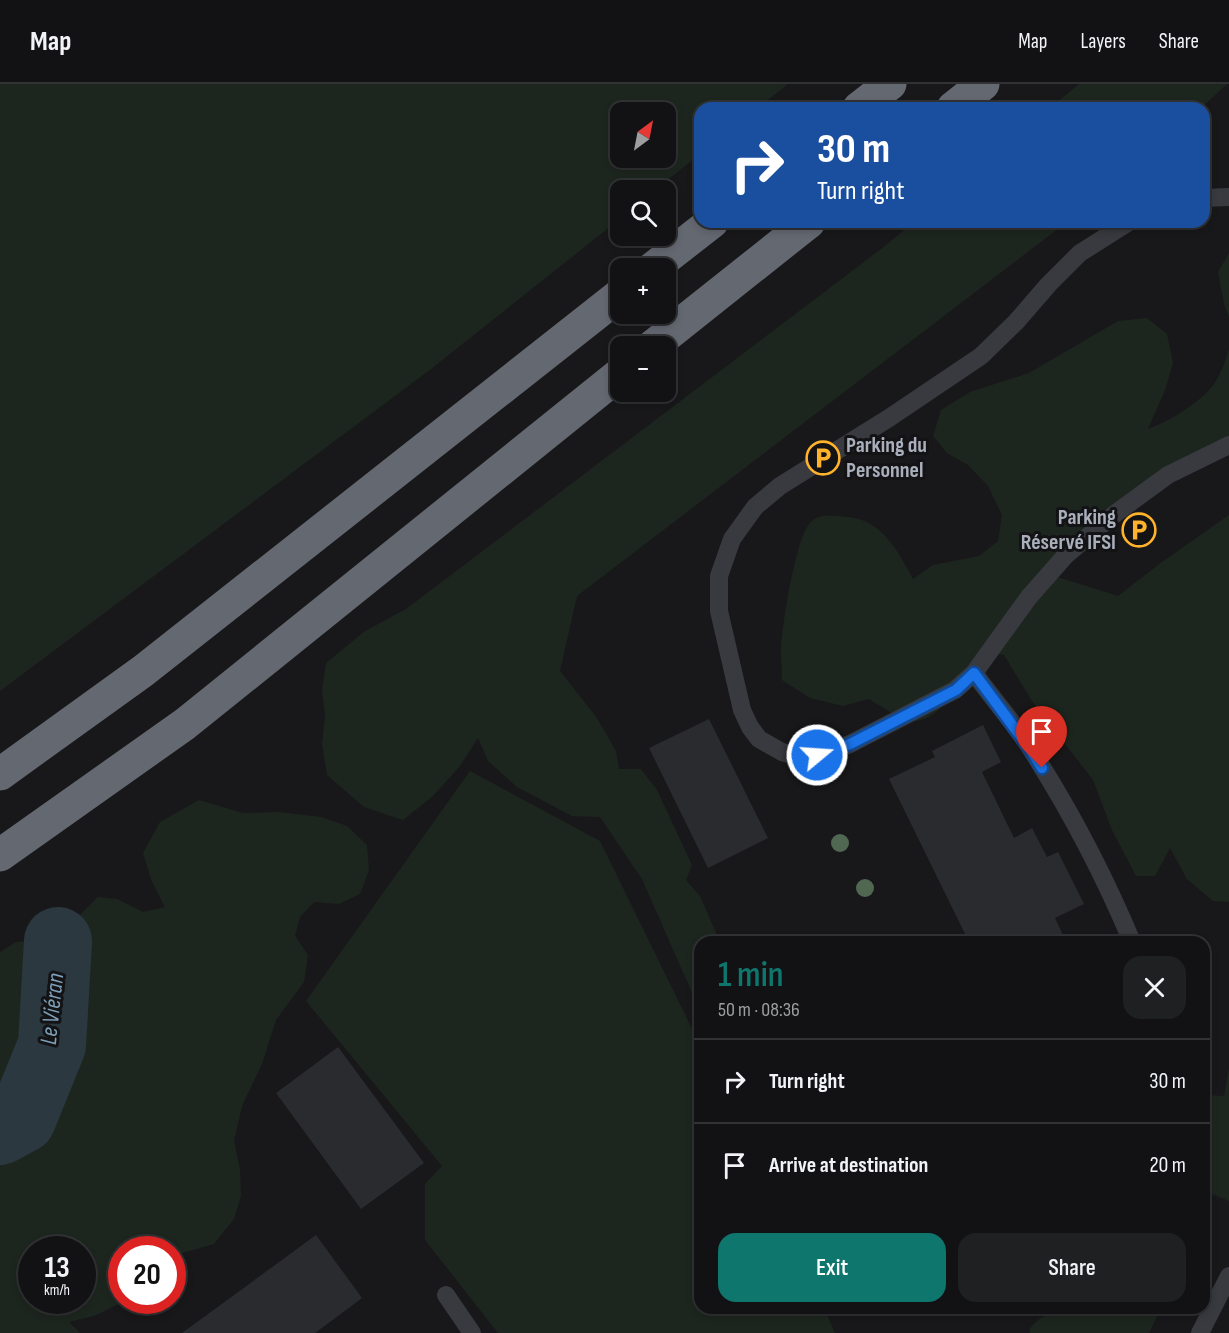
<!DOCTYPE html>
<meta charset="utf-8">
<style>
:root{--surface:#121214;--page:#1f2022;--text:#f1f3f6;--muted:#9c9ea0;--line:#313234;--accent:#0f766e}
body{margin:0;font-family:"Sofia Sans Condensed",sans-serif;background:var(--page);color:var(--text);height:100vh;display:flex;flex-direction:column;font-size:22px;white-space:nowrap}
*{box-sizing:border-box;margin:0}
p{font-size:20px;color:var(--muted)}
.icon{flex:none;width:33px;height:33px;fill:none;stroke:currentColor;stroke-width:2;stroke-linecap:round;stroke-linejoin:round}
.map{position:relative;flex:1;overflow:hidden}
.side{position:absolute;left:694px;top:852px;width:516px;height:378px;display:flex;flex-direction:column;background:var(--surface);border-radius:18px;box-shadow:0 3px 9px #0003,0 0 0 2px var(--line)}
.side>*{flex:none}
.banner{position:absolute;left:694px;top:18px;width:516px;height:126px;border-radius:18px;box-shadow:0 3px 9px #0003,0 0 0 2px var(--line);background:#1a4fa0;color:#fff;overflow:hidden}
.needle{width:39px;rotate:32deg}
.controls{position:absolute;left:610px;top:18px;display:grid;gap:12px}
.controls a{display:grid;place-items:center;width:66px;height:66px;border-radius:12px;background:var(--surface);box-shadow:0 3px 9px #0003,0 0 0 2px var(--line);font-size:30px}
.speed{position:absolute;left:18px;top:1152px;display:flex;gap:12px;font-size:30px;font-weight:700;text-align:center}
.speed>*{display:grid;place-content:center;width:78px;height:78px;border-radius:50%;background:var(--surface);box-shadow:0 3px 9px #0003,0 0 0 2px var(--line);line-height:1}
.speed small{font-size:15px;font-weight:400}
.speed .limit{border:9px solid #d22;background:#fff;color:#111}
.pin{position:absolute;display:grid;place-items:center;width:51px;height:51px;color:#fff;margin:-62px -26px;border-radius:50% 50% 50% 0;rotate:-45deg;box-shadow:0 0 6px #0007}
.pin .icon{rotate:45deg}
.me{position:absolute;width:66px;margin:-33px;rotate:72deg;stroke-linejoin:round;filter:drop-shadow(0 0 4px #0008)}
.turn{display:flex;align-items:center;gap:21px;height:126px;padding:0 24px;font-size:27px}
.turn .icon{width:78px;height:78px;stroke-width:2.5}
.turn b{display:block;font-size:42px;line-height:51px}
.round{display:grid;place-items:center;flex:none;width:63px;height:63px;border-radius:18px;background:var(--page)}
.summary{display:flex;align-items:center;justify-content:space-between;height:102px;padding:0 24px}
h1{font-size:36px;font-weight:600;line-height:45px;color:var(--accent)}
.primary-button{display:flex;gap:12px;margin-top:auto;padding:12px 24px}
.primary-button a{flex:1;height:69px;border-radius:18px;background:var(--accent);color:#fff;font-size:24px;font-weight:600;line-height:69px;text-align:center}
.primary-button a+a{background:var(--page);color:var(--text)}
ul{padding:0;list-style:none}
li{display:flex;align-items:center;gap:18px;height:84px;padding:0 24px;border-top:2px solid var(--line)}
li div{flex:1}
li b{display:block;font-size:22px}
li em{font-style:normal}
header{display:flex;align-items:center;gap:36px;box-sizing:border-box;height:84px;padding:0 30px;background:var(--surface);border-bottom:2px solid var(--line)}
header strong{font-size:28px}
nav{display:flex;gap:33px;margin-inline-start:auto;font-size:21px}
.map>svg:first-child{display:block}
.green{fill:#1d261e;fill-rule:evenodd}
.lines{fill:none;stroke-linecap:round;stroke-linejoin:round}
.river{stroke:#2c3840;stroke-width:68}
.building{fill:#2a2b2e}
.lane{stroke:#383a40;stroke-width:18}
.highway{stroke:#646871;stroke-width:33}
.tree{fill:#506752}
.route-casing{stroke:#114b97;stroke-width:15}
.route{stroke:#1a73e8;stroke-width:10}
.labels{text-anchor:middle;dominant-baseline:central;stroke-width:6;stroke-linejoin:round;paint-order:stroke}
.poi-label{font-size:22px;font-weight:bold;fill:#a9afbb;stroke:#131315;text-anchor:start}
.water-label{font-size:24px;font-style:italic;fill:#7d9fb9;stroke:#131315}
</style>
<header>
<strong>Map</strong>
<nav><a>Map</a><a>Layers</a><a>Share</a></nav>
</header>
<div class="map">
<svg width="1229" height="1249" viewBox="0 0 1229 1249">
<rect width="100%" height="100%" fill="#18181a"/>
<!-- green -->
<path class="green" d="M0 0H788L758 24H700V70L655 106H621V134L431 285 0 607ZM666 28V74H621V28Z
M1079 0H1227L1201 24H1050Z
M914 138H1067L577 512 560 587 597 634 616 667 619 685H641L657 706 692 781 686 796 700 812 720 858H700V927L642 795 600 733 572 732 517 703 488 677 478 654 460 682 433 712 403 736 364 723 327 691 322 660 325 632 322 606 326 579 365 547 406 525 885 162Z
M1229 169V233L1224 220 1218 188Z
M1147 234 1167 250 1173 279 1165 306 1148 345C1168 338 1196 321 1211 304 1220 293 1225 278 1229 265V359L1143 401 1051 491 1118 512 1162 478 1229 431V818L1213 817 1187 795 1170 764 1155 792H1136L1112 746 1093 696 1032 617 1004 571 983 567C969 588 941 640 911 637 901 636 879 621 869 615L843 622 810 614 782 596C782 587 781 578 781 568 781 547 796 448 812 437 822 429 835 432 847 433 882 435 899 469 913 495L933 481 979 472 998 457 1002 431 988 402 968 381 947 369 933 352 941 326 970 308 1029 289 1118 237Z
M470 687 600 757 700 961V1224H824L835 1249H498L425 1156V1100L442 1082 306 917Z
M199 716 243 729 278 728 321 733 347 742 367 761 369 786 360 810 339 820 314 818 300 833 295 852 308 871 304 898 276 936 262 980 242 1022 234 1057 240 1085 241 1112 234 1135 214 1160 179 1170H173L172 1166H122V1216L125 1217 94 1232 69 1238 80 1249H0V868L16 858 43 856 67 844 98 813 117 815 143 828 165 823 152 798 143 769 160 738ZM32 1166H82V1216H32Z
M1229 984V1117L1205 1107 1204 1011 1224 1012Z
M1072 1224H1161L1149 1249H1030L1029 1246C1043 1227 1053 1230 1072 1224Z"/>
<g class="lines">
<!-- river -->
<path class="river" d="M0 1047 22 1035 52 961 58 857"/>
</g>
<!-- building -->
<path class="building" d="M709 635 768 754 708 784 649 664Z
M983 641 1001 678 982 688 1014 754 1032 744 1047 773 1058 768 1084 820 1055 834 1066 858H969L889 695 935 673 932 667Z
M338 963 424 1079 361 1125 276 1009Z
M316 1151 362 1214 338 1232 315 1249H182Z"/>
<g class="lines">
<!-- lane -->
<path class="lane" d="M1204 114 1229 113
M1129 138 1080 169 1048 201 1016 238 981 272 889 334 780 402 755 423 732 455 719 492V527L742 626 750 643 759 655 782 668 799 673 824 670 850 660 955 606 974 589 1029 513 1066 471 1116 429 1168 391 1229 361
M974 589C993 615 1015 640 1032 667 1071 728 1104 791 1132 858
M446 1211 472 1249
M1200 1249 1229 1192"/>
<!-- highway -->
<path class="highway" d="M859 24 890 0
M953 24 983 0
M653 184 712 138
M653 262 809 138
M0 690 143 587 621 210
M0 771 185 640 621 289"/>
</g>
<!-- trees -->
<g class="tree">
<circle cx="840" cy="759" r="9"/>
<circle cx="865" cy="804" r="9"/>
</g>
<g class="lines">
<!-- route casing -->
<g class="route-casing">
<path id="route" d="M817 671 824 670 850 660 956 606 974 589 1030 665 1042 684"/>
</g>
<!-- route -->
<use href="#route" class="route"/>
</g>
<!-- icons -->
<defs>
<g id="parking-ring" transform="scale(1.725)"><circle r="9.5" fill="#131315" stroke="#ffb22b" stroke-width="1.5"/><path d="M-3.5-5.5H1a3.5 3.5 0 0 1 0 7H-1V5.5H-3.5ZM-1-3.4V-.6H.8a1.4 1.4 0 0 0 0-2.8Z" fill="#ffb22b"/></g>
</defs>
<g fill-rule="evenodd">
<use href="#parking-ring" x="823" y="374"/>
<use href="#parking-ring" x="1139" y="446"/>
</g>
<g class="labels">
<!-- poi labels -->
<g class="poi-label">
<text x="846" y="361">Parking du<tspan x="846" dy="25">Personnel</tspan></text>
<text x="1116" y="433" text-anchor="end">Parking<tspan x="1116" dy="25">Réservé IFSI</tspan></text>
</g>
<!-- water labels -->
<g class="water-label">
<text transform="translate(52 925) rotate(-84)">Le Viéran</text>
</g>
</g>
</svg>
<div class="controls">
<a><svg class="needle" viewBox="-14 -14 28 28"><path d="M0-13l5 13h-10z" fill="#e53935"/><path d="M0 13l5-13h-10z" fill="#9c9ea0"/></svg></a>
<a><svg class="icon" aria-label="search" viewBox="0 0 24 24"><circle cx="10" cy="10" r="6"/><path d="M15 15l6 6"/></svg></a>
<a>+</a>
<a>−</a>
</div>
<div class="speed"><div>13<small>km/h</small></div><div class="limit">20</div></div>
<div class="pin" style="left:1042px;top:684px;background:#d93025"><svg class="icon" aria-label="arrive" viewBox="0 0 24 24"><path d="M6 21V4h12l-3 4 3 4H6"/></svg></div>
<svg class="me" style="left:817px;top:671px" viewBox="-20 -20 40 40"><circle r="17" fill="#1a73e8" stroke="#fff" stroke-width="3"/><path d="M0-11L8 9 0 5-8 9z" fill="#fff"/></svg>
<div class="banner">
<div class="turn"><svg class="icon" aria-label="right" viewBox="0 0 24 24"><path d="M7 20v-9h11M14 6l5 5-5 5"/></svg><div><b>30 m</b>Turn right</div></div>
</div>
<section class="side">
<div class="summary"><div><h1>1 min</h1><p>50 m · 08:36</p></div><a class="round"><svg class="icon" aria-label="close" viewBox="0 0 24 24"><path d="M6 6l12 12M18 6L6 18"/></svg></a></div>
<ul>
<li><svg class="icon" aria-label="right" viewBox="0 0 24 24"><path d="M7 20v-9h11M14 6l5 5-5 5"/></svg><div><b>Turn right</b></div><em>30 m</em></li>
<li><svg class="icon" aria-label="arrive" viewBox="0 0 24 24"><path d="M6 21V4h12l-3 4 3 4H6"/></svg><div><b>Arrive at destination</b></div><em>20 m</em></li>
</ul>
<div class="primary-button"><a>Exit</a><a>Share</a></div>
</section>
</div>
